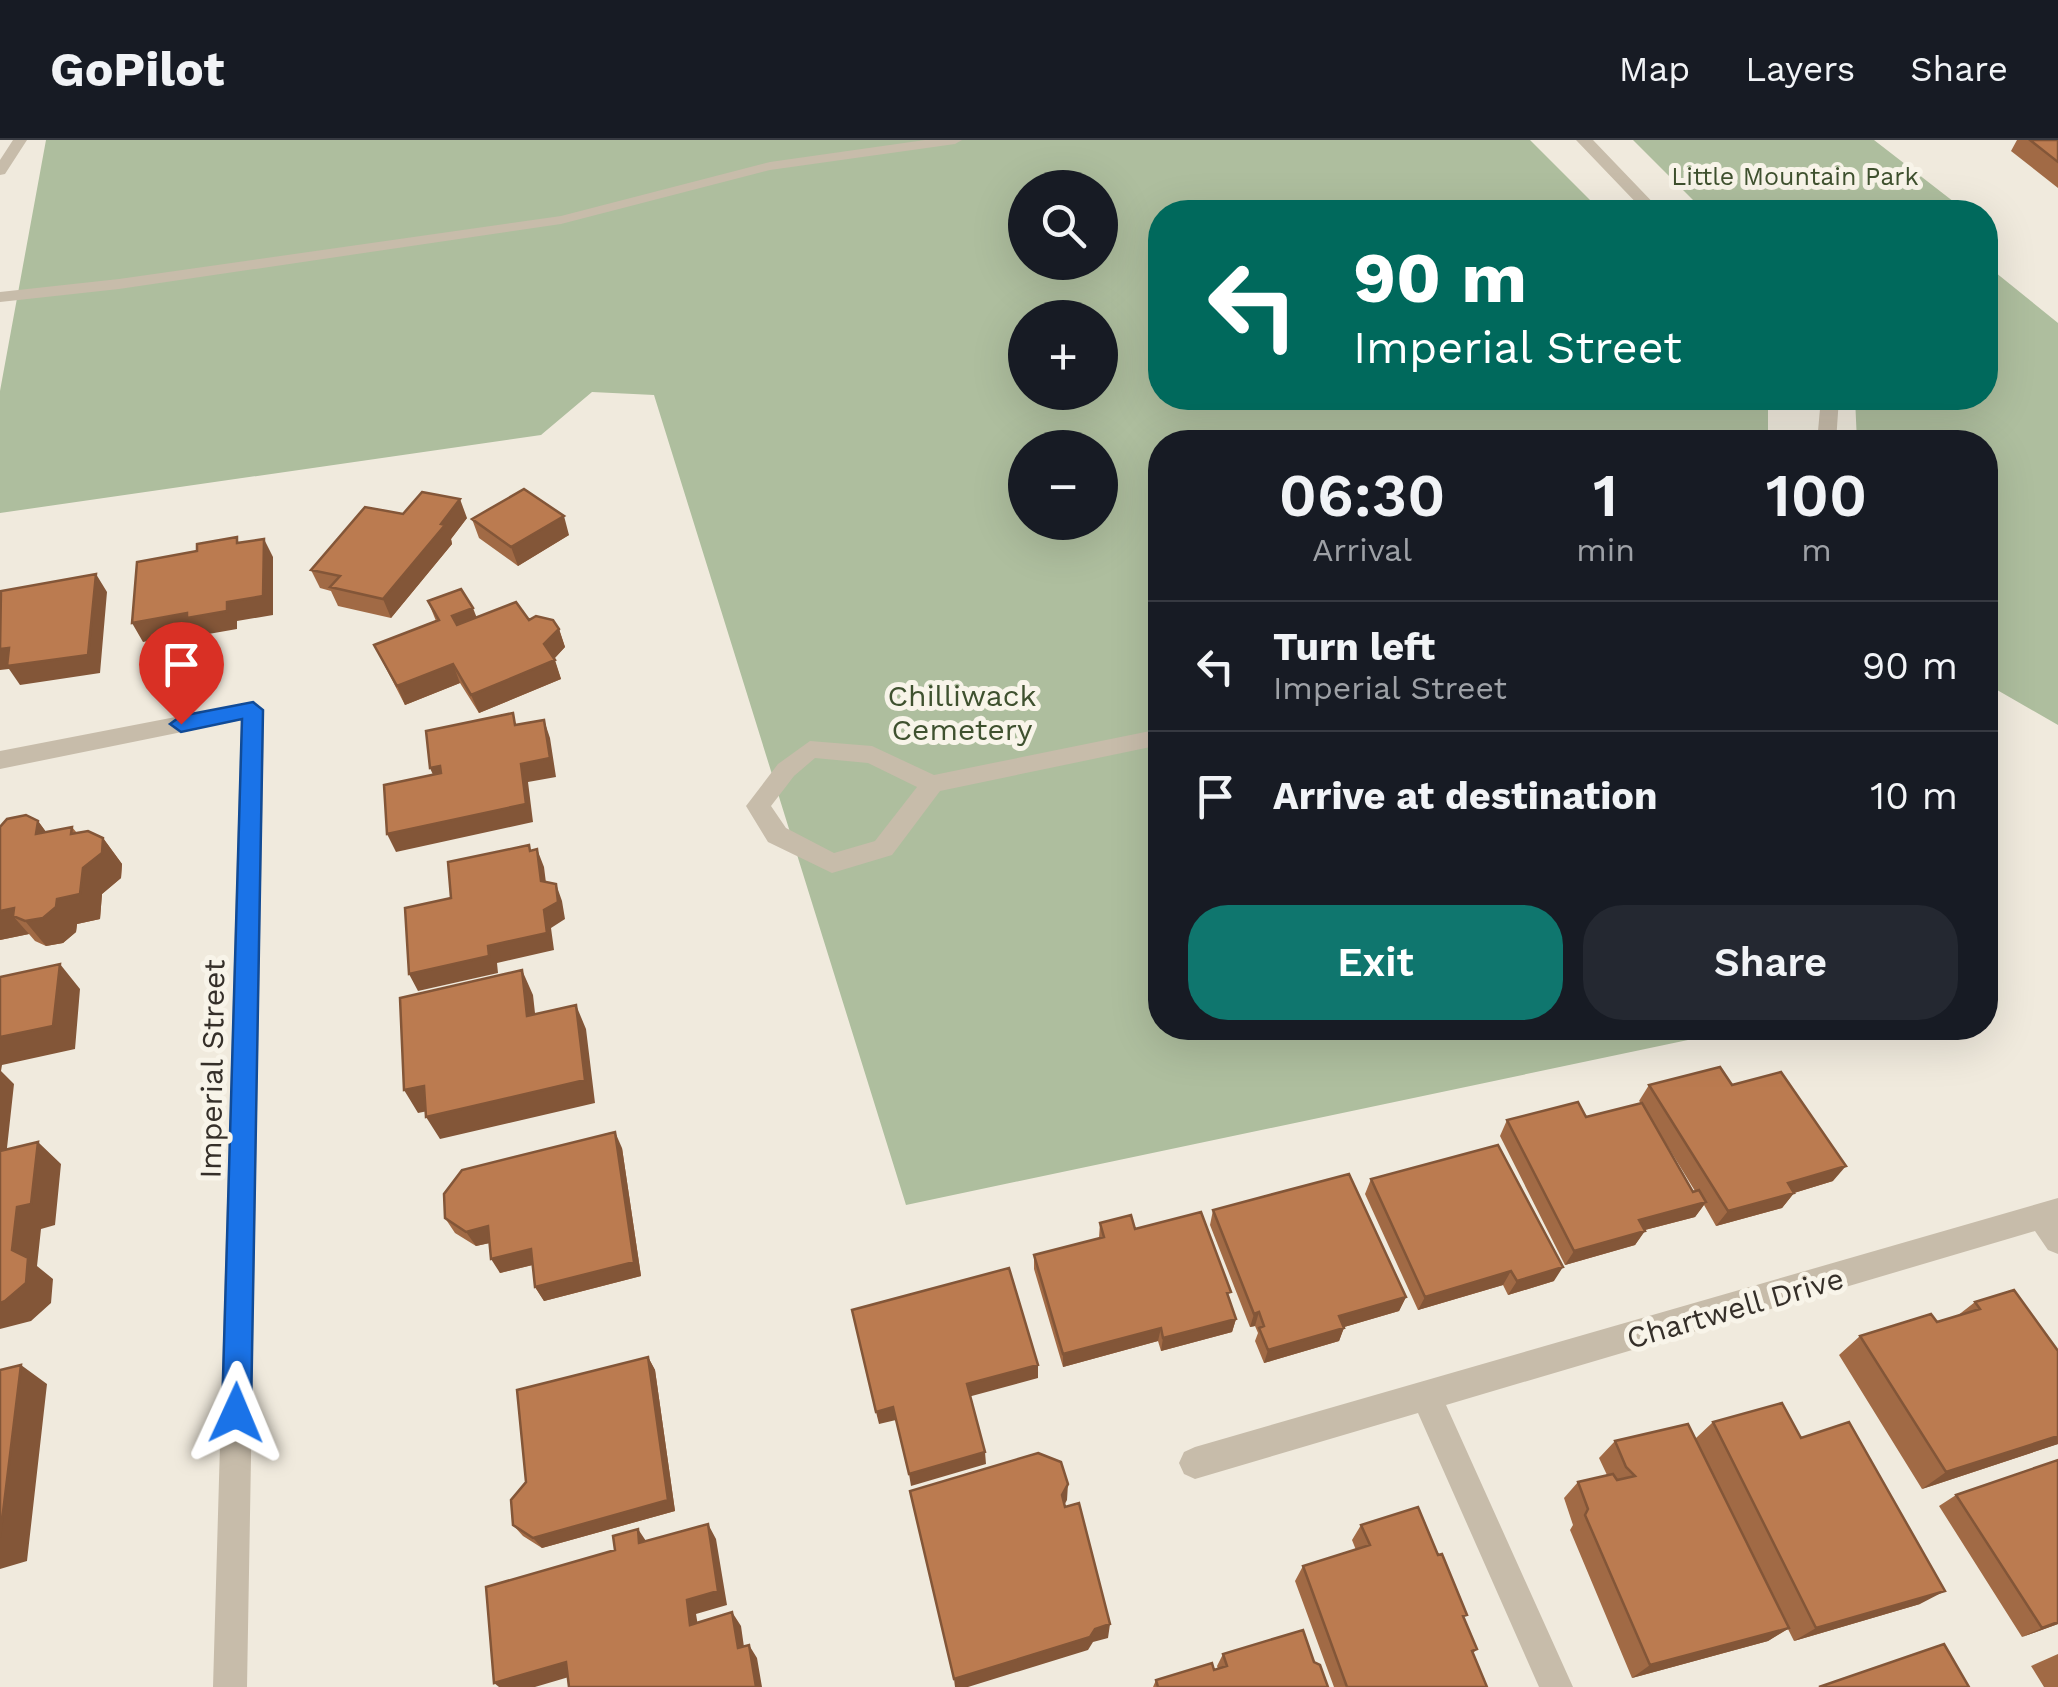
<!DOCTYPE html>
<meta charset="utf-8">
<style>
:root{--surface:#171b24;--page:#242831;--text:#f1f3f6;--muted:#9ea1a6;--line:#363941;--accent:#0f766e}
body{margin:0;font-family:"Work Sans",sans-serif;background:var(--page);color:var(--text);height:100vh;display:flex;flex-direction:column;font-size:38px;white-space:nowrap}
*{box-sizing:border-box;margin:0}
p{font-size:32px;color:var(--muted)}
.icon{flex:none;width:55px;height:55px;fill:none;stroke:currentColor;stroke-width:2;stroke-linecap:round;stroke-linejoin:round}
.map{position:relative;flex:1;overflow:hidden}
.panel{position:absolute;left:1148px;top:290px;width:850px;height:610px;display:flex;flex-direction:column;background:var(--surface);border-radius:40px;box-shadow:0 10px 40px #0002}
.panel>*{flex:none}
.hud{position:absolute;left:1148px;top:60px;width:850px;height:210px;border-radius:40px;box-shadow:0 10px 40px #0002;background:#00695c;color:#fff;overflow:hidden}
.fabs{position:absolute;left:1008px;top:30px;display:grid;gap:20px}
.fabs a{display:grid;place-items:center;width:110px;height:110px;border-radius:50%;background:var(--surface);box-shadow:0 10px 40px #0002;font-size:50px}
.pin{position:absolute;display:grid;place-items:center;width:85px;height:85px;color:#fff;margin:-102px -42px;border-radius:50% 50% 50% 0;rotate:-45deg;box-shadow:0 0 10px #0007}
.pin .icon{rotate:45deg}
.me{position:absolute;width:110px;margin:-55px;rotate:1deg;stroke-linejoin:round;filter:drop-shadow(0 0 8px #0008)}
.turn{display:flex;align-items:center;gap:35px;height:210px;padding:0 40px;font-size:45px}
.turn .icon{width:130px;height:130px;stroke-width:2.5}
.turn b{display:block;font-size:70px;line-height:85px}
.eta{display:flex;justify-content:space-evenly;align-items:center;height:170px;text-align:center}
.eta b{font-size:60px;font-weight:600;line-height:70px}
.cta{display:flex;gap:20px;margin-top:auto;padding:20px 40px}
.cta a{flex:1;height:115px;border-radius:40px;background:var(--accent);color:#fff;font-size:40px;font-weight:600;line-height:115px;text-align:center}
.cta a+a{background:var(--page);color:var(--text)}
ul{padding:0;list-style:none}
li{display:flex;align-items:center;gap:30px;height:130px;padding:0 40px;border-top:2px solid var(--line)}
li div{flex:1}
li b{display:block;font-size:38px}
li em{font-style:normal}
header{display:flex;align-items:center;gap:60px;box-sizing:border-box;height:140px;padding:0 50px;background:var(--surface);border-bottom:2px solid var(--line)}
header strong{font-size:48px}
nav{display:flex;gap:55px;margin-inline-start:auto;font-size:35px}
.map>svg:first-child{display:block}
.green{fill:#aebe9e;fill-rule:evenodd}
.lines{fill:none;stroke-linecap:round;stroke-linejoin:round}
.service{fill:#c7bcaa;fill-rule:evenodd}
.minor{fill:#c7bcaa;fill-rule:evenodd}
.wall{fill:#a16a45;fill-rule:evenodd}
.shaded-wall{fill:#835638}
.building{fill:#bb7b50;stroke:#835638;stroke-width:2.5}
.route{fill:#1a73e8;stroke:#114b97;stroke-width:2.5}
.labels{text-anchor:middle;dominant-baseline:central;stroke-width:10;stroke-linejoin:round;paint-order:stroke}
.far-park-label{font-size:25px;fill:#3f512f;stroke:#f8f4e9}
.park-label{font-size:30px;fill:#3f512f;stroke:#f8f4e9}
.street-label{font-size:30px;fill:#352f29;stroke:#f8f4e9}
</style>
<header>
<strong>GoPilot</strong>
<nav><a>Map</a><a>Layers</a><a>Share</a></nav>
</header>
<div class="map">
<svg width="2058" height="1547" viewBox="0 0 2058 1547">
<rect width="100%" height="100%" fill="#f0eadd"/>
<!-- green -->
<path class="green" d="M46 0H1530L1602 72H1160V258H1768V302H1160V888H1745L906 1065 654 255 592 252 541 295 0 373V251ZM1025 48H1100V122H1025ZM1025 178H1100V252H1025ZM1025 308H1100V382H1025Z
M1633 0H1874L1967 72H1705Z
M1985 124 2058 183V585L1985 543V302H1857L1855 258H1985Z"/>
<g class="lines">
<!-- service -->
<path class="service" d="M13 0H27L5 34 0 35V20Z
M925 0H962L955 4 770 30 561 84 119 149 0 162V152L119 139 561 76 770 22Z"/>
<!-- minor -->
<path class="minor" d="M1576 0H1593L1662 72H1645Z
M1821 258H1839L1836 302H1817Z
M253 562 264 570 247 1547H213L241 580 0 629V611Z
M1160 589V605L940 651 892 715 832 733 768 702 746 666 778 624 810 601 872 606 934 635ZM815 618 868 623 917 647 875 701 834 713 786 688 771 666 794 636Z
M2058 1058V1114L2048 1110 2035 1091 1446 1265 1573 1547H1539L1418 1273 1195 1339 1184 1334 1179 1323 1184 1312 1195 1307Z"/>
</g>
<!-- wall -->
<path class="wall" d="M2017 0H2058V48L2011 11Z
M403 374 467 378 451 399 452 404 391 478 338 466 331 451 320 448 311 430Z
M472 379 569 395 518 426 479 398Z
M428 461 476 477 529 480 559 489 565 507 554 519 561 539 479 573 460 543 405 565 374 505 436 481Z
M38 681 46 692 72 687 77 693 103 698 122 724 121 738 102 754 100 779 77 784 76 792 63 803 46 806 35 801 29 794 0 800Z
M1649 945H1732L1833 1041 1794 1053 1782 1068 1716 1086 1704 1065 1695 1077 1645 1090 1635 1105 1565 1125 1500 996 1507 980 1586 977 1641 963 1639 961ZM1657 989 1695 1051 1693 1052Z
M622 1008 641 1136 544 1161 535 1147 533 1125 500 1133 490 1103 476 1106 455 1093 445 1078Z
M1371 1039 1554 1141 1508 1155 1503 1145 1418 1170 1365 1054Z
M1213 1070 1406 1157 1399 1171 1344 1187 1339 1201 1264 1223 1255 1201 1258 1193 1255 1186 1250 1187 1210 1085Z
M1100 1083 1135 1089 1229 1159 1236 1179 1232 1192 1161 1211 1158 1201 1063 1227 1034 1129V1115L1099 1098Z
M1975 1162 2058 1211V1304L1922 1349 1839 1215 1860 1196 1937 1182 1957 1176Z
M648 1217 655 1230 675 1371 542 1408 523 1396 513 1385Z
M1713 1282 1801 1298 1920 1464 1794 1501 1788 1489 1768 1501 1632 1538 1570 1390 1573 1385 1564 1358 1578 1342 1607 1335 1599 1318 1615 1301 1695 1299Z
M2058 1320V1484L2022 1497 1939 1366 1956 1355Z
M1361 1385 1464 1478 1477 1509 1473 1513 1487 1547H1334L1295 1441 1303 1426 1356 1410 1352 1400Z
M1223 1514 1314 1522 1328 1547H1153L1156 1540 1218 1529 1217 1526Z
M2058 1514V1547H2044L2031 1526Z"/>
<!-- shaded-wall -->
<path class="shaded-wall" d="M460 359 467 378 451 399 452 404 391 478 383 459Z
M564 376 569 395 518 426 511 407Z
M264 399 273 417V475L237 481V489L197 496 195 492 143 502 132 483 227 462Z
M96 434 107 452 100 533 20 545 9 529 0 530V509Z
M473 468 480 486 459 495 452 476Z
M559 489 565 507 551 522 555 520 561 539 479 573 471 555 544 504Z
M453 524 460 543 405 565 397 546Z
M544 580 550 598 556 637 528 642 533 682 396 712 387 694 521 624Z
M440 626 448 644 438 646 430 628Z
M38 681 57 707 36 694Z
M103 698 122 724 121 738 102 754 100 779 77 784 76 792 63 803 46 806 25 781 13 776 29 794 0 800V771L57 759 83 728Z
M537 709 544 727 548 759 541 741Z
M556 744 562 761 565 779 551 788 554 810 497 823 498 833 418 851 409 834 488 806 544 770Z
M60 824 80 849 75 909 2 925 1 931 14 944 6 1017 0 1018V897Z
M522 830 533 855 538 900 527 876Z
M576 865 586 889 595 963 440 999 426 977Z
M424 946 438 969 418 973 404 950Z
M615 992 622 1008 641 1136 544 1161 535 1147Z
M38 1002 61 1024 55 1085 41 1089 37 1126 53 1139 51 1163 31 1181 0 1189V1163L12 1110 17 1067Z
M1846 1026 1833 1041 1784 1056 1794 1053 1782 1068 1716 1086 1728 1071 1788 1043Z
M1706 1062 1695 1077 1629 1094 1639 1080Z
M488 1086 498 1101 476 1106 466 1092Z
M1645 1091 1635 1105 1565 1125 1574 1111Z
M531 1109 540 1123 500 1133 491 1119Z
M1563 1127 1554 1141 1508 1155 1517 1141Z
M1511 1131 1503 1145 1418 1170 1425 1157Z
M1406 1157 1399 1171 1334 1190 1339 1176Z
M1259 1172 1255 1186 1250 1187 1254 1174Z
M1236 1179 1232 1192 1161 1211 1163 1198Z
M1161 1188 1158 1201 1063 1227V1214Z
M1344 1188 1339 1201 1264 1223 1268 1210Z
M648 1217 655 1230 675 1371 542 1408 533 1398Z
M21 1225 47 1244 27 1421 0 1429V1397Z
M1038 1225V1238L968 1257 967 1244Z
M893 1267 896 1280 879 1284 876 1272Z
M2058 1296V1304L1922 1349 1946 1332Z
M985 1312 986 1324 911 1346 909 1334Z
M1068 1344 1067 1360 1061 1371 1062 1355Z
M708 1384 716 1399 727 1465 696 1474 700 1498 690 1485 687 1460Z
M638 1389 648 1404 639 1403Z
M1945 1451 1920 1464 1794 1501 1816 1488Z
M732 1472 741 1486 746 1521 738 1508Z
M2058 1482V1484L2022 1497 2042 1488Z
M1110 1484 1108 1498 1093 1502 1088 1510 968 1547H955L954 1539Z
M1789 1488 1768 1501 1632 1538 1650 1525Z
M749 1505 757 1518 762 1547H756Z
M566 1522 579 1534 535 1547H499L494 1543Z"/>
<!-- building -->
<path class="building" d="M2030 0H2058V22Z
M524 349 564 376 511 407 472 379Z
M422 352 460 359 441 384 445 385 383 459 330 447 340 436 311 430 365 367 403 374Z
M237 397V403L264 399 263 456 227 462V471L187 478V473L132 483 137 422 197 411V404Z
M96 434 88 515 7 526 9 508 0 509 1 451Z
M461 449 473 468 452 476 457 485 516 462 529 480 536 476 553 480 559 489 544 504 555 520 471 555 453 524 397 546 374 505 439 480 428 461Z
M513 573 515 585 544 580 550 618 521 624 526 664 387 694 384 645 441 633 440 626 430 628 426 591Z
M26 675 38 681 36 694 72 687 71 694 88 691 103 698 102 713 83 728 80 754 57 759 56 767 43 778 25 781 13 776 14 768 0 771V687L7 679Z
M529 705 530 711 537 709 541 741 556 744 558 762 544 770 547 793 488 806 489 816 409 834 405 768 451 758 448 722Z
M60 824 53 886 0 897V837Z
M522 830 527 876 576 865 585 940 426 977 424 946 404 950 400 858Z
M1720 927 1732 945 1781 932 1846 1026 1788 1043 1794 1053 1728 1071 1649 945Z
M1578 962 1586 977 1642 963 1693 1052 1699 1050 1706 1062 1639 1080 1645 1091 1574 1111 1507 980Z
M615 992 634 1122 535 1147 531 1109 491 1119 488 1086 466 1092 445 1078 444 1054 462 1030Z
M38 1002 31 1064 17 1067 12 1110 28 1118 26 1143 5 1161 0 1163V1011Z
M1498 1005 1563 1127 1517 1141 1511 1131 1425 1157 1371 1039Z
M1349 1034 1406 1157 1339 1176 1344 1188 1268 1210 1259 1188 1264 1186 1259 1172 1254 1174 1213 1070Z
M1201 1072 1231 1152 1227 1153 1236 1179 1163 1198 1161 1188 1063 1214 1034 1115 1104 1097 1100 1083 1131 1075 1135 1089Z
M1009 1128 1038 1225 967 1244 985 1312 909 1334 893 1267 876 1272 852 1170Z
M2014 1150 2058 1211V1296L1946 1332 1860 1196 1931 1174 1937 1182 1980 1169 1975 1162Z
M648 1217 668 1360 533 1398 513 1385 511 1360 526 1342 517 1250Z
M21 1225 0 1397V1230Z
M1782 1263 1801 1298 1849 1282 1945 1451 1816 1488 1713 1282Z
M1688 1284 1789 1488 1650 1525 1585 1375 1588 1369 1578 1342 1613 1334 1617 1340 1635 1336 1626 1327 1615 1301Z
M1038 1313 1061 1322 1068 1344 1062 1355 1065 1367 1079 1363 1110 1484 1095 1489 1090 1497 954 1539 910 1351Z
M2058 1320V1482L2042 1488 1956 1355Z
M1418 1367 1438 1415 1442 1414 1467 1475 1463 1476 1477 1509 1472 1511 1487 1547H1347L1303 1426 1370 1405 1361 1385Z
M708 1384 718 1451 687 1460 690 1485 732 1472 738 1508 749 1505 756 1547H569L566 1522 494 1543 486 1447 615 1410 613 1396 638 1389 639 1403Z
M1303 1490 1314 1522 1320 1525 1328 1547H1158L1156 1540 1212 1523 1214 1530 1227 1526 1223 1514Z
M1944 1504 1969 1547H1819Z"/>
<!-- route -->
<path class="route" d="M253 562 263 570 251 1273 246 1283 236 1287 227 1283 222 1273 242 579 181 592 170 584 181 576Z"/>
<g class="labels">
<!-- far-park labels -->
<g class="far-park-label">
<text x="1795" y="36">Little Mountain Park</text>
</g>
<!-- park labels -->
<g class="park-label">
<text x="962" y="555">Chilliwack<tspan x="962" dy="34">Cemetery</tspan></text>
</g>
<!-- street labels -->
<g class="street-label">
<text transform="translate(212 929) rotate(-89)">Imperial Street</text>
<text transform="translate(1735 1168) rotate(-16)">Chartwell Drive</text>
</g>
</g>
</svg>
<div class="fabs">
<a><svg class="icon" aria-label="search" viewBox="0 0 24 24"><circle cx="10" cy="10" r="6"/><path d="M15 15l6 6"/></svg></a>
<a>+</a>
<a>−</a>
</div>
<div class="pin" style="left:181px;top:584px;background:#d93025"><svg class="icon" aria-label="arrive" viewBox="0 0 24 24"><path d="M6 21V4h12l-3 4 3 4H6"/></svg></div>
<svg class="me" style="left:236px;top:1273px" viewBox="-20 -20 40 40"><path d="M0-17L14 15 0 8-14 15z" fill="#1a73e8" stroke="#fff" stroke-width="4"/></svg>
<div class="hud">
<div class="turn"><svg class="icon" aria-label="left" viewBox="0 0 24 24"><path d="M17 20v-9H6M10 6l-5 5 5 5"/></svg><div><b>90 m</b>Imperial Street</div></div>
</div>
<section class="panel">
<div class="eta">
<div><b>06:30</b><p>Arrival</p></div>
<div><b>1</b><p>min</p></div>
<div><b>100</b><p>m</p></div>
</div>
<ul>
<li><svg class="icon" aria-label="left" viewBox="0 0 24 24"><path d="M17 20v-9H6M10 6l-5 5 5 5"/></svg><div><b>Turn left</b><p>Imperial Street</p></div><em>90 m</em></li>
<li><svg class="icon" aria-label="arrive" viewBox="0 0 24 24"><path d="M6 21V4h12l-3 4 3 4H6"/></svg><div><b>Arrive at destination</b></div><em>10 m</em></li>
</ul>
<div class="cta"><a>Exit</a><a>Share</a></div>
</section>
</div>
